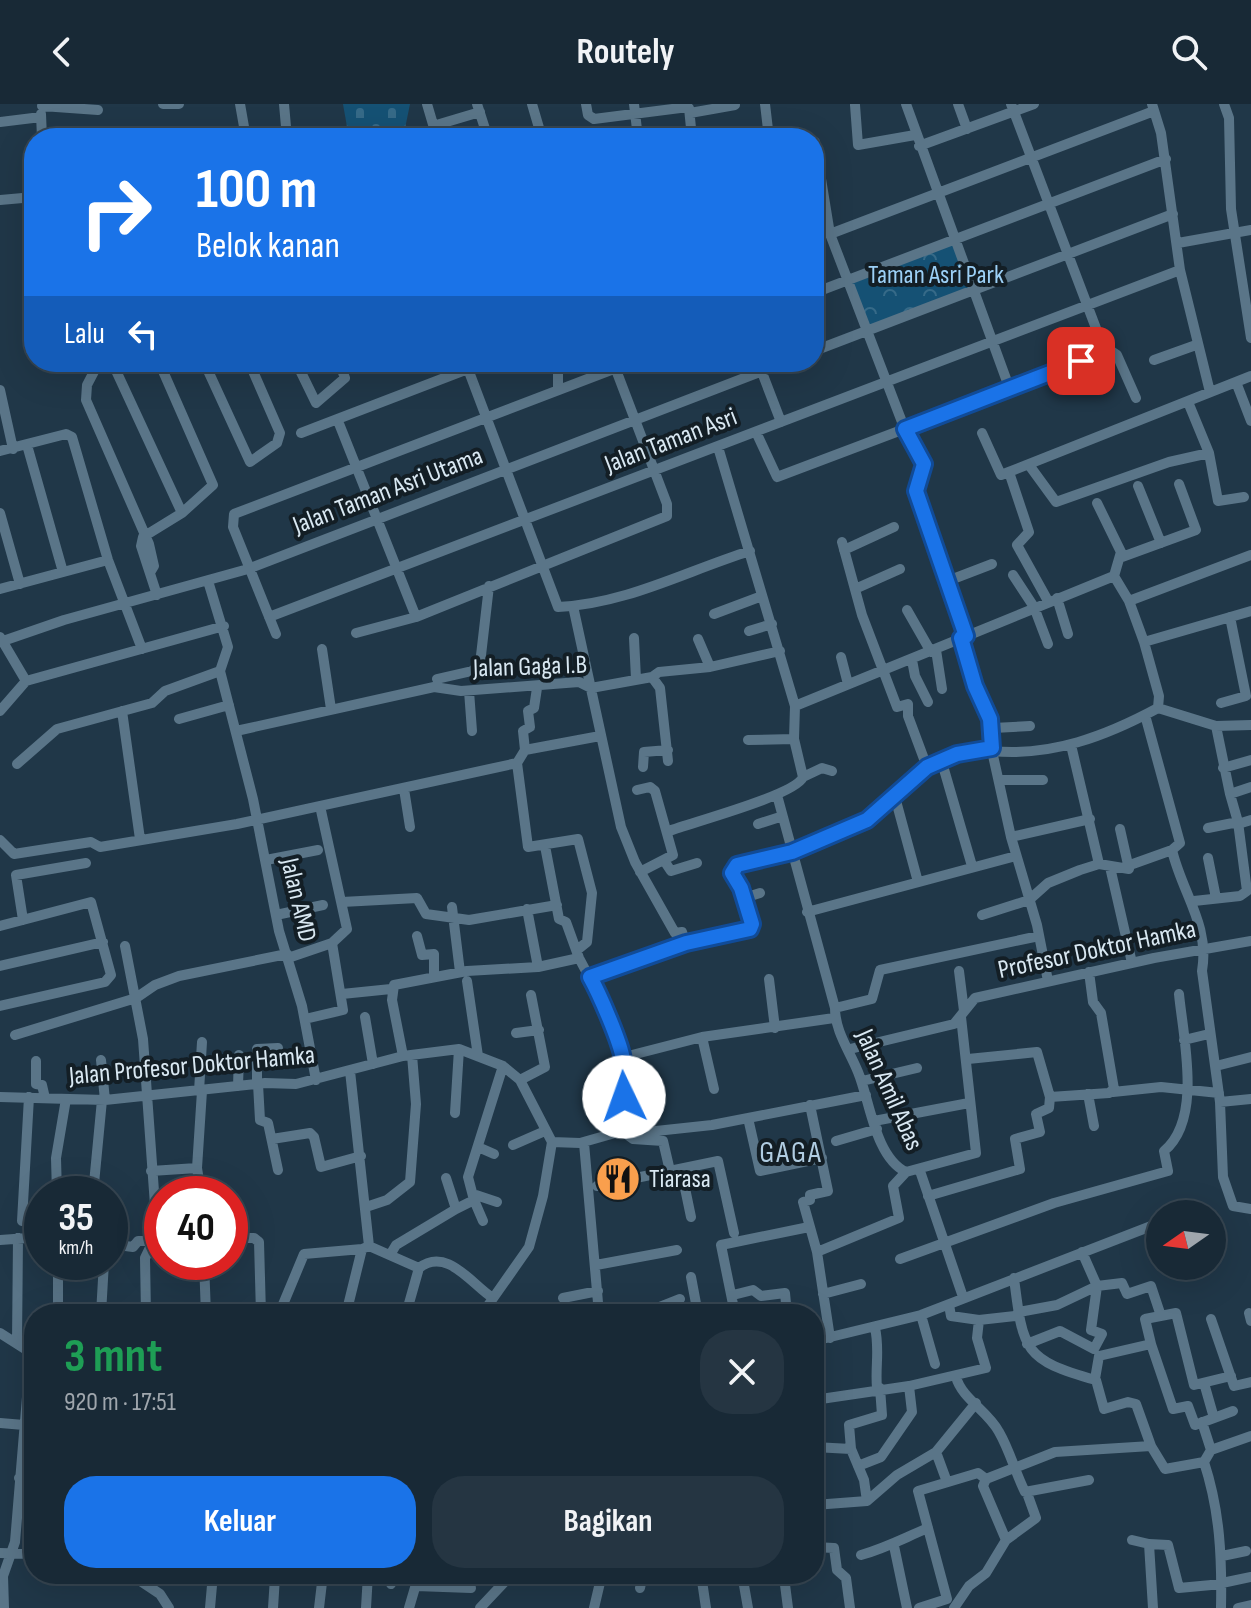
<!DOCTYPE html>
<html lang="id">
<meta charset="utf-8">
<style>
:root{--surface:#182936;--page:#253542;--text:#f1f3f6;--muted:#9fa6ad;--line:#364551;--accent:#1a73e8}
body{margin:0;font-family:"Sofia Sans Condensed",sans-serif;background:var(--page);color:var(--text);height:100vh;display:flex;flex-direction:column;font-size:30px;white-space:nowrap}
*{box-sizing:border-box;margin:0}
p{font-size:26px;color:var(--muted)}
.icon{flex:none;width:44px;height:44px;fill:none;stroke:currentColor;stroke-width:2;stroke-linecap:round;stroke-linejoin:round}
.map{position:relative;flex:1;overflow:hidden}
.sheet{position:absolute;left:24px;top:1200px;width:800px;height:280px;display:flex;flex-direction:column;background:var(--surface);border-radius:32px;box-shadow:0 8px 32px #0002,0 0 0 2px var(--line)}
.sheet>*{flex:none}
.hud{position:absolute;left:24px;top:24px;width:800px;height:244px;border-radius:32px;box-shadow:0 8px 32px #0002,0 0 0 2px var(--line);background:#1a73e8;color:#fff;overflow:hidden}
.needle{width:52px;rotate:256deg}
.fabs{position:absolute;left:1146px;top:1096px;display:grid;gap:16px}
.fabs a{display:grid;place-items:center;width:80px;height:80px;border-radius:50%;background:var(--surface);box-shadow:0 8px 32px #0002,0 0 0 2px var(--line);font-size:40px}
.speed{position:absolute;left:24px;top:1072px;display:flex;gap:16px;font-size:40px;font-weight:700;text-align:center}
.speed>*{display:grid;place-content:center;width:104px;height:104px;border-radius:50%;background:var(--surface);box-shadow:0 8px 32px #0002,0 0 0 2px var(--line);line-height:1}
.speed small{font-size:20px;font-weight:400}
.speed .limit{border:12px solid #d22;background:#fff;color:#111}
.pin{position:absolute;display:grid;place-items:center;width:68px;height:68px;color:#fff;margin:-34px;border-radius:16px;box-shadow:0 4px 12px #0006}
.me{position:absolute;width:88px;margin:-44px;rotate:357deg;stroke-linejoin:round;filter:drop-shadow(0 0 6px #0008)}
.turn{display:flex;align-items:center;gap:28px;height:168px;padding:0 40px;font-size:36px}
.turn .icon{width:104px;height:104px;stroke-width:2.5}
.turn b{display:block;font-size:56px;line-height:68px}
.then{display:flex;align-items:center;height:76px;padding:0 40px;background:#0003;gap:16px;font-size:30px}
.round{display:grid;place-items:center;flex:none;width:84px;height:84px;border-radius:32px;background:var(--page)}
.overview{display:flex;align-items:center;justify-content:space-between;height:136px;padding:0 40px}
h1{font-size:48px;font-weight:700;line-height:60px;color:#1e9e55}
.primary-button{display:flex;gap:16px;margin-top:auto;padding:16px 40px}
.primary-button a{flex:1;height:92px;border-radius:32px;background:var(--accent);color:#fff;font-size:32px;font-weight:700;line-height:92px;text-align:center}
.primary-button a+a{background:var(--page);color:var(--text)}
header{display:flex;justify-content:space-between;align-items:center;height:104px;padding:0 40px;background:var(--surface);font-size:36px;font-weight:700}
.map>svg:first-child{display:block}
.cemetery{fill:url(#cemetery-stones)}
.park{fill:url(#park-crowns)}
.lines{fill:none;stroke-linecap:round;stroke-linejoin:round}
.minor{stroke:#5a7588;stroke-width:10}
.route-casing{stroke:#114b97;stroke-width:20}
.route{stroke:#1a73e8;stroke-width:14}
.labels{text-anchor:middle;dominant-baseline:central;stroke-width:8;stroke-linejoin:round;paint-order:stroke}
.park-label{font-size:26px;fill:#9cd0f6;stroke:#131e25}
.street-label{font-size:26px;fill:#d9e8f2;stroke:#131e25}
.poi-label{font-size:26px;fill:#d9e8f2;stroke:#131e25;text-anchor:start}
.quarter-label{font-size:30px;letter-spacing:2px;fill:#b0cce1;stroke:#131e25}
</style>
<header><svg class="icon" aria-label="back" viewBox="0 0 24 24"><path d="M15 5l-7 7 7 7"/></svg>Routely<svg class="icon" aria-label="search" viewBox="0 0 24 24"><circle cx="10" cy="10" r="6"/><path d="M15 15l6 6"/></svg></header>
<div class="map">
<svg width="1251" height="1504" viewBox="0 0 1251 1504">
<defs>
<pattern id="cemetery-stones" width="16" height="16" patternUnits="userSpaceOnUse" patternTransform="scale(2)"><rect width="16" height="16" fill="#155174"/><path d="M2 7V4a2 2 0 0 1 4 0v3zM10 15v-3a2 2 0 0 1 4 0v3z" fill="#366a88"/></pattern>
<pattern id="park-crowns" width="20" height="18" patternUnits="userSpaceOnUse" patternTransform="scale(2)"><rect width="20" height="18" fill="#155174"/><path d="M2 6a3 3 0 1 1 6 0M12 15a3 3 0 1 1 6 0" fill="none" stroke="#366a88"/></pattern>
</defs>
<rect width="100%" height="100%" fill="#203748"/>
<!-- cemetery -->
<path class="cemetery" d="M343 0H410L403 34H349Z"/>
<!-- park -->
<path class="park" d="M953 134 974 187 867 226 849 176Z"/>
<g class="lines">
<!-- minor -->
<path class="minor" d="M163 0H179
M240 0 246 34
M284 0 287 34
M427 0 437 34
M477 0 488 34
M532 0 542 34
M586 0 588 11 594 15 688 3
M634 0 638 34
M765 0 769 34
M906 0 1009 283
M958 0 967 25
M1011 0 1105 248
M1152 0 1161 29 1180 166 1210 288
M1224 0 1229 14 1231 105 1251 234
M855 1 858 41 915 31
M42 2 98 6
M689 4 692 34
M690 9 735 1
M41 10 42 34
M0 18 41 13
M433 22 480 8
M222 34 246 31
M815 38 830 130 902 318 923 353 924 367 916 387 966 532
M919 42 1034 0
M0 96 34 93
M830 130 1154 7
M1178 139 1251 126
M814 189 1166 55
M814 247 1173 110
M1154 256 1196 241
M99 258 87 281 86 296 149 440 154 462 151 467
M112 258 182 409
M204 258 250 358 277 339 280 329 249 258
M296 258 316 299 345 274 339 258
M409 258 410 260
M758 258 781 318
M468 265 558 503C626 500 686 467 750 447
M1236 278 1251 317
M0 286 13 345
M558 286V258
M1188 298 1209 349 1218 397 1244 393
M338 317 416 513
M756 328 777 373 1111 247 1117 251 1136 294
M301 329 486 258
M982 329 1001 371 1251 272
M27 341 63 468
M0 347 66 330 72 333 108 456 142 545
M1029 361 1056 398 1169 358 1209 349
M1009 368 1029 428 1017 441 1048 497
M1138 382 1161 439
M1097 399 1121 448 1114 472
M0 409 20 480
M842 438 862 511 897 603 908 600V612L927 663
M844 446 894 423
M1122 453 1196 426 1179 380
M1013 471 1034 503 1048 540
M1114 472 1129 497 1144 538 1251 507
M208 477 228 543 220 567 253 695 279 827 302 902 316 976
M945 478 992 460
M0 485 108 456
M855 485 900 465
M157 491 141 442 143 433 182 409 213 381 159 258
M1057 494 1068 530
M1129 497 1251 451
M573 502 621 723 635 758 675 829 682 828 686 839
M907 506 931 548
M714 510 762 492
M269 513 1180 166
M749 527 772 520
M356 529 416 513 667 412V400L613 258
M276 530 233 423 234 410 632 258
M0 533 26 577
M634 534 636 575
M961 534 975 582 990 615 992 647 1011 733 1037 821 1048 877
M698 535 710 563
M0 538 64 516 248 465 786 258
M1144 538 1159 592 1158 604
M322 545 331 605
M936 546 942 585
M841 553 848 580
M912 556 915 572 928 598
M652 573 660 584 668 657
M437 575 472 567 480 560 489 482
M26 577 224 522
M469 587 472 627
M1221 599 1246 592 1230 513
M795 602 1114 472
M1158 604 1216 622 1251 621
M0 607 26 577
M122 607 140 735
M1145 611 1180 739 1172 746C1182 789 1210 821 1202 867L1220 998 1223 1073 1233 1102 1251 1105
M179 615 229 601
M1216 622 1230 690 1251 683
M993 624 1030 622
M236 627 434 583 461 587 579 578 591 584 652 573 659 568 710 563 780 547
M748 636 794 635
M1071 641 1099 760
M525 646 523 627 530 623 528 607 534 604 537 584
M992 647C1051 653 1106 632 1158 604
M941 655 972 762
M17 660 57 625 152 599 165 587 220 567
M643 663 644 648 668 646
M1223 664 1251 656
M803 673 822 664 832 667
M999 676H1043
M404 685 410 723
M637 686 650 683 655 687 673 751 640 768
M777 691 835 904C835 927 849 946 858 968 870 997 875 1053 906 1068L976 1049 961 913
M895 693 918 778
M758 720 780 713
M1238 720 1251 716
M1208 724 1238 718
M669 727C693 718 796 691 803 673L794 635 795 602 718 343
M1011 733 1090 715
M0 736 14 750 91 738 100 743 237 720 517 659
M545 742 559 815 566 818 579 854 605 903 623 956
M1208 754 1216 794
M266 756 318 746
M665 758 671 767 697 759
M1130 761 1172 746
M1110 763 1132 859
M744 794 760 789
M1194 797 1240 792 1247 787 1238 718 1230 690
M342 798 417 794 426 810 469 816 557 801
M452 803 460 868
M527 805 538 863
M807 808 1016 752
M276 811 323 801
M982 811 1029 796 1048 779 1080 766 1099 760 1129 765 1120 725
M23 816 16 771 86 759
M0 822 91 798 111 871 105 878 0 902
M417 832 422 851 434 850V873
M125 842 143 935 157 1129 145 1154 146 1210
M577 846 587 838 592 789 578 735 528 743 517 659 525 646 600 632
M288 854 332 839 347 825 320 702
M0 862 103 838
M959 867 964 907
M590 873 686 839 750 825 752 820 741 784 734 774V763L792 748 867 716 927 663 957 650 992 644
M769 875 775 924
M467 877 478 952
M342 890 391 885
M835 904 872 895 880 866 1039 832
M365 913 373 960
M305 915 343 906 332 839
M516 929 539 926
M15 931 136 894 155 881 179 872 287 850
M702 933 714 985
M1184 936 1209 930
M850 945 954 920 975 894 1154 854 1251 837
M403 952 392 896 394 881 467 867 538 863 579 854
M968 955 1037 948 1050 993
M101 956 105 996
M36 957V980L42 981 45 994
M1216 962 1251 953
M520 976 545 963 531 891
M862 977 917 964
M257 980V945L278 944
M258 980 260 1016 268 1019 278 1066
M238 982 239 951
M199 987 202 938
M1113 988 1161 983 1219 989
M1088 990 1094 1022
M0 993 105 996 265 979 296 980 403 952 459 945 503 962 520 976 552 1038 580 1039 622 1027C634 1004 609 971 628 952L702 933 834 914
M1050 993 1109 989 1114 985 1101 909 1093 898 1089 868
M1220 998 1251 995
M810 1001 828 1087 810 1091V1096L803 1098 817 1148 830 1234
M455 1009 459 945
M748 1014 760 1067 822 1054
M874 1017 969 999
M622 1027 633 1035 663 1037 670 1067
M272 1035 310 1029 314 1033 321 1063 361 1052
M638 1035 656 1027 712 1021 866 991
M836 1037 877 1025
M584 1039 599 1210
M513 1041 545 1027
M478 1043 494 1050
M681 1065 691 1113
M151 1067 197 1064
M920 1067 963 1193
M597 1082 718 1057 734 1129
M57 1090 56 1054 66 995
M93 1090 102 996
M201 1090 197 1064 202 987
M928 1092 1020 1065 1015 1035 1040 1028 1036 1010 1049 1004 1050 993
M497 1098 476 1091 474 1096 468 1073 503 962
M366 1103 387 1096 410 1078 416 1000 412 951
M456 1105 474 1096 483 1117
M22 1117 29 993
M231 1134H254L259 1138 261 1210
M0 1136 42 1133
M118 1141 133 1143 138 1137H155
M369 1142 419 1164
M817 1148 899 1114 893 1082 906 1068
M1082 1148 1097 1182 1122 1179 1127 1190 1151 1182 1161 1212
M390 1151 396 1141 456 1105 446 1074
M900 1155 1054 1099 1168 1067 1164 1047C1203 1015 1183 933 1179 890
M58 1158V1210
M204 1158 206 1210
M596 1161 677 1146
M691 1173 698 1210
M823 1190 861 1180
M733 1191 753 1186 761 1192 785 1189 787 1210
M563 1194 598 1187
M1249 1209 1251 1217
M101 1210 104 1158
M279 1210 304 1150 362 1145
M346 1210 362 1145 369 1142 350 967
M406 1210 419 1164C447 1142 472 1181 493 1194
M482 1210 529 1143 543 1092 552 1038
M642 1210 680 1195
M735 1210 721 1141 809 1123
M921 1211 935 1260
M1211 1215 1234 1282 1251 1278
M979 1216 1015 1212 1019 1208 1057 1201 1097 1182 1091 1226 1102 1230 1094 1245 1060 1227 1027 1240
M875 1224C880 1246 875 1262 877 1284
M0 1229 33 1250
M814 1237 921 1211 1159 1119
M17 1239 18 1134
M1151 1240 1145 1215 1176 1209 1194 1281 1231 1272
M956 1273C962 1295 988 1307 999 1328 1010 1347 1015 1368 1025 1388L1089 1376
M1095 1275 1099 1252 1151 1240 1173 1305 1188 1302 1195 1321 1233 1307
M1204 1279 1214 1314
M814 1296 909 1282 986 1264 977 1234 979 1216 951 1212 949 1201
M1202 1318 1211 1346
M0 1319 24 1321
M1151 1342 1165 1365 1204 1358
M814 1343 851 1345 864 1376 867 1397
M851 1345 849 1321 882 1311 880 1284
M936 1348 947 1378
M1204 1358C1220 1407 1222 1453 1221 1504
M1204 1358 1211 1346 1251 1332
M858 1362 881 1353 912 1308 909 1282
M19 1374H34
M986 1375 1055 1348 1151 1342 1136 1300 1128 1298 1104 1305 1096 1276C1024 1256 1023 1247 1014 1174
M814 1401 867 1397 897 1371 936 1348 976 1299
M1006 1436 1036 1414 1027 1389
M1132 1436 1149 1440 1153 1504
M1149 1440 1168 1441 1179 1484 1222 1480
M894 1442 907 1504
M814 1443 834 1444 837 1466 846 1474 850 1504
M0 1449 34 1450
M861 1451C886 1444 904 1434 928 1424
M1222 1452 1246 1447
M130 1470 160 1490 169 1504
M701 1470 706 1504
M742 1470 748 1504
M784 1473 788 1504
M1222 1479 1251 1473
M391 1480 393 1470
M416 1482 471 1484
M640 1484 643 1470
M4 1504 3 1472 15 1438 29 1269 34 1250
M210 1504 213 1470
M273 1504 275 1473
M319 1504 323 1470
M366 1504 368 1470
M409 1504 419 1470
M480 1504 512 1470
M594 1504 602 1470
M919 1504 947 1495 918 1387 978 1369 986 1375 983 1382 1006 1436 986 1469 969 1482 954 1504
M1238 1504 1251 1501"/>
</g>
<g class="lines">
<!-- route casing -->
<g class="route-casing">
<path id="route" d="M624 993C622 980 624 968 623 956 621 939 599 889 590 873L686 839 750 825 752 820 741 784 732 769 737 761 792 748 867 716 927 663 957 650 992 644 990 615 975 582 961 534 966 532 916 387 924 360 905 325 1081 257"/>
</g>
<!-- route -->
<use href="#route" class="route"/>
</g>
<!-- icons -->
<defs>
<g id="restaurant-disc" transform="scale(2.3)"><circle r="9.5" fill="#f99f4d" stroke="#131e25"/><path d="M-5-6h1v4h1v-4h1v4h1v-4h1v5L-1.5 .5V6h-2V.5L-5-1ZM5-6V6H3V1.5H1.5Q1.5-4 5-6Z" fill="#111"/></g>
</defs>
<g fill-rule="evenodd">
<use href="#restaurant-disc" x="618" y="1075"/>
</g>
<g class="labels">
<!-- park labels -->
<g class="park-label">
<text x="936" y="171">Taman Asri Park</text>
</g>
<!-- street labels -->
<g class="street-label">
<text transform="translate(671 337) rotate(-21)">Jalan Taman Asri</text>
<text transform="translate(388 387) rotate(-21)">Jalan Taman Asri Utama</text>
<text transform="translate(530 563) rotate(-2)">Jalan Gaga I.B</text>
<text transform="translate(298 796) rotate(77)">Jalan AMD</text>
<text transform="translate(1097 846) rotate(-12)">Profesor Doktor Hamka</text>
<text transform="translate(192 962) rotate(-5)">Jalan Profesor Doktor Hamka</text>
<text transform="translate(889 986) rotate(66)">Jalan Amil Abas</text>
</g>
<!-- poi labels -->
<g class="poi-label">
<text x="649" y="1075">Tiarasa</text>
</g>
<!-- quarter labels -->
<g class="quarter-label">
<text x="791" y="1049">GAGA</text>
</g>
</g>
</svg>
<div class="fabs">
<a><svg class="needle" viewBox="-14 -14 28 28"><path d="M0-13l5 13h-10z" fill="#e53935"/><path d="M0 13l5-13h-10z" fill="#9fa6ad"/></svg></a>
</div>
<div class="speed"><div>35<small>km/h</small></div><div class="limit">40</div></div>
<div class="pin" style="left:1081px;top:257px;background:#d93025"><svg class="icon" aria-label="arrive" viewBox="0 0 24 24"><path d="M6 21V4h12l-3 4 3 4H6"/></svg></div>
<svg class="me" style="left:624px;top:993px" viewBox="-20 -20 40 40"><circle r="19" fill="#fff"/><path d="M0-13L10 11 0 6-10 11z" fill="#1a73e8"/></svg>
<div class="hud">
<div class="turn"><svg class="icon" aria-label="right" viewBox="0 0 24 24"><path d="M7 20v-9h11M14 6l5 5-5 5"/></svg><div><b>100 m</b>Belok kanan</div></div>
<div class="then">Lalu<svg class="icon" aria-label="left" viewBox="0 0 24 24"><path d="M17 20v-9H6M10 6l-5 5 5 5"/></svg></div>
</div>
<section class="sheet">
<div class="overview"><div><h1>3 mnt</h1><p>920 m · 17:51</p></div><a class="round"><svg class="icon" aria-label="close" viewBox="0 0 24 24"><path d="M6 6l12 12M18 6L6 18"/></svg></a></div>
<div class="primary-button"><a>Keluar</a><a>Bagikan</a></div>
</section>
</div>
